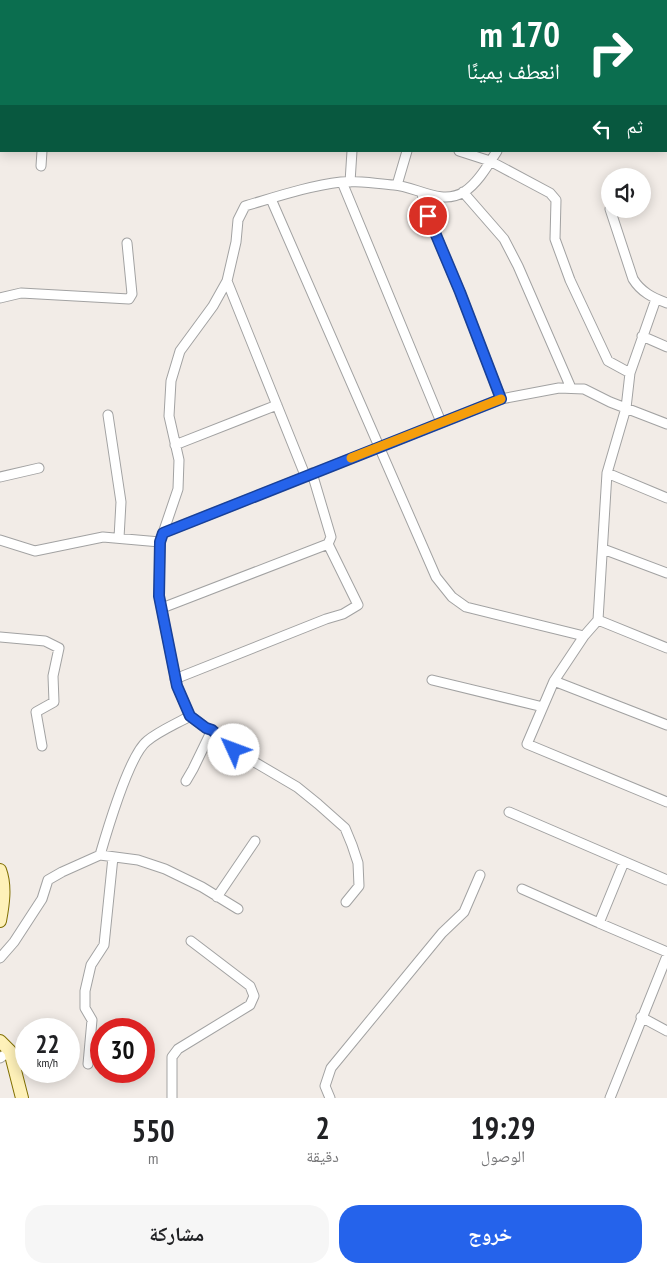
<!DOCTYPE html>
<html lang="ar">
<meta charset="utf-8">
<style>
:root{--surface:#fff;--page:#f6f6f6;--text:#202124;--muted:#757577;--accent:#2563eb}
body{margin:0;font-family:"PT Sans Narrow","Noto Naskh Arabic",sans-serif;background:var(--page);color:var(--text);direction:rtl;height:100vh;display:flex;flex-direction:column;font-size:19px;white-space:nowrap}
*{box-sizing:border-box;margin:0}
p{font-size:16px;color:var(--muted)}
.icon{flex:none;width:28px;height:28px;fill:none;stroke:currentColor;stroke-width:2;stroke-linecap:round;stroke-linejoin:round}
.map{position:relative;height:1098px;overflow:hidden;direction:ltr}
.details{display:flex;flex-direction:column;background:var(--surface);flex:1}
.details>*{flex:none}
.guide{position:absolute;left:0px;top:0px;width:668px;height:152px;box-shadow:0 2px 12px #0003;direction:rtl;background:#0b6e4f;color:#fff;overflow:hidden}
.tools{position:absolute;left:601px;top:168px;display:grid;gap:10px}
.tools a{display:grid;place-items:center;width:50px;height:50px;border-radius:50%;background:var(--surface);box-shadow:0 2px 12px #0003;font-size:25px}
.speed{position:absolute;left:15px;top:1018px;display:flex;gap:10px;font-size:25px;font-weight:700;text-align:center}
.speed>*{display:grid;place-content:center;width:65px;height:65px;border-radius:50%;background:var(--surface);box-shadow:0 2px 12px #0003;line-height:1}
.speed small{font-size:12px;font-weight:400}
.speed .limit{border:8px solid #d22;background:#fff;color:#111}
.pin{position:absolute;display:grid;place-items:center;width:42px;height:42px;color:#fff;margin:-21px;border:2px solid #fff;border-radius:50%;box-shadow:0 1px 5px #0007}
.me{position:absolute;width:55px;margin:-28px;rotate:313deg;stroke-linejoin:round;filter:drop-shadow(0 0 4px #0008)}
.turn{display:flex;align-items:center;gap:18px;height:105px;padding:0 25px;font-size:22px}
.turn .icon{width:65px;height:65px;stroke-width:2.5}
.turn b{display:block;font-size:35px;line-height:42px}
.then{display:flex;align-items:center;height:48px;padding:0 25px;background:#0003;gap:10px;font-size:19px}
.eta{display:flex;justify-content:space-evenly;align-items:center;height:85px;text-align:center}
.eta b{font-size:30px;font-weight:800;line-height:35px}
.primary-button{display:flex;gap:10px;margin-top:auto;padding:10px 25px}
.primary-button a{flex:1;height:58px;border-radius:20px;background:var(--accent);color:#fff;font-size:20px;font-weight:800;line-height:58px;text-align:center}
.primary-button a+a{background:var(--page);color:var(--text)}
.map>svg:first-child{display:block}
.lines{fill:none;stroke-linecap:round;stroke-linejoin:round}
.street-casing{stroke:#a2a2a2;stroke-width:11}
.secondary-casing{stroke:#806f00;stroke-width:14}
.street{stroke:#fff;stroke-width:9}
.secondary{stroke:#fef1b9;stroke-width:12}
.route-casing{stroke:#184099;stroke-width:12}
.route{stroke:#2563eb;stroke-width:9}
.slow{stroke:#f59e0b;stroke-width:9}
</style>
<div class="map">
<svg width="667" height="1098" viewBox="0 0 667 1098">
<rect width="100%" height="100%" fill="#f2ece7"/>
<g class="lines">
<!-- street casing -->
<g class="street-casing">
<path id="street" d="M45 0V1
M508 0 510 1
M638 0 639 1
M150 1V0
M209 1 210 0
M386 1V0
M454 1 455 0
M589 1 591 0
M0 37 1 36
M459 151 490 161 550 193 556 200 555 239 570 280 608 361 630 373
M41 166 42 151
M342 182 441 422
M350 182 352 151
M397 185 407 151
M463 192 504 239 518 266 571 388
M422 194 428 216 460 292 501 399
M271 199 436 577 452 597 466 607 584 636
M610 209 633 279C641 292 653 298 667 303
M227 281 305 475
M0 298 21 293 129 299 132 294 127 243
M656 299 630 373 626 408 607 473 598 620 584 636 554 681 527 744 667 802
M642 336 667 347
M108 415 121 502 119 538
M175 445 277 405
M607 473 667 498
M0 477 39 468
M163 533 501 399 559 388 584 389 610 402 667 424
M0 540 35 551 103 537 160 542
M603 549 667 573
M162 608 328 544 331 537 312 473
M598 620 667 648
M0 637 45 641 59 648 53 676 54 702 36 712 42 746
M175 679 326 619 343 614 358 605 328 544
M432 680 543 707
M554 681 667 725
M190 716 177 686 159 596 160 542 178 489 179 460 169 416 171 381 180 351 213 306 227 281 236 242 238 220 245 206C276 197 308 186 341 182 357 180 377 184 394 185 415 186 441 206 464 192 478 183 488 165 497 151
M186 781 193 769 212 730
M509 812 667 880
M100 855C107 831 129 755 147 741 159 731 176 724 190 716L206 728 212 730 234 750 297 787 318 804 345 828 352 845 358 863 359 886 346 902
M624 862 599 923 667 952
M522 889 599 923
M217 897 255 841
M0 958 14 942 42 899 48 880 62 872 100 855 138 860 165 869 202 887 238 909
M641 1017 667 1031
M0 1058 10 1051
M88 1064 92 1020 85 1008V991L91 965 104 945 113 857
M172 1098V1057L178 1049 250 1005 254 996 250 986 191 941
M330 1098 325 1086 331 1068 442 933 464 912 480 875
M610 1098 667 956"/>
</g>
<!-- secondary casing -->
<g class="secondary-casing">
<path id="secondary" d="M0 870C6 886 3 905 0 921
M0 1041 10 1051 22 1098"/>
</g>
<!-- street -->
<use href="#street" class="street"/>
<!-- secondary -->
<use href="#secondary" class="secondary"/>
</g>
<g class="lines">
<!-- route casing -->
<g class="route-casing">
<path id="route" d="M234 750 212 730 206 728 190 716 177 686 159 596 160 542 163 533 501 399 460 292 428 216"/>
</g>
<!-- route -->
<use href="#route" class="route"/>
<!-- slow -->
<path class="slow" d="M351 458 501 399"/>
</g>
</svg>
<div class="tools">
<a><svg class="icon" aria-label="sound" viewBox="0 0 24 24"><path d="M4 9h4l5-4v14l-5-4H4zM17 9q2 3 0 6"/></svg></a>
</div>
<div class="speed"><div>22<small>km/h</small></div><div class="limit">30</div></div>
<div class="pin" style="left:428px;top:216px;background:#d93025"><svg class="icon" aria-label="arrive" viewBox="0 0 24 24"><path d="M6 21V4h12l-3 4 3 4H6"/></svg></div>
<svg class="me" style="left:234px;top:750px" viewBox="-20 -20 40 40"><circle r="19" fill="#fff"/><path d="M0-13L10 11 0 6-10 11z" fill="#2563eb"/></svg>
<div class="guide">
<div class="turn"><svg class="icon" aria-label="right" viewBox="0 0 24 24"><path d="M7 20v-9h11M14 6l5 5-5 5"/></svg><div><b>170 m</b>انعطف يمينًا</div></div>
<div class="then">ثم<svg class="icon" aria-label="left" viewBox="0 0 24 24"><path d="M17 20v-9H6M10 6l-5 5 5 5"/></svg></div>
</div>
</div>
<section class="details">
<div class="eta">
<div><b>19:29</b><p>الوصول</p></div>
<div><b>2</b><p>دقيقة</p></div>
<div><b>550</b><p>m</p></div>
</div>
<div class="primary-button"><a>خروج</a><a>مشاركة</a></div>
</section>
